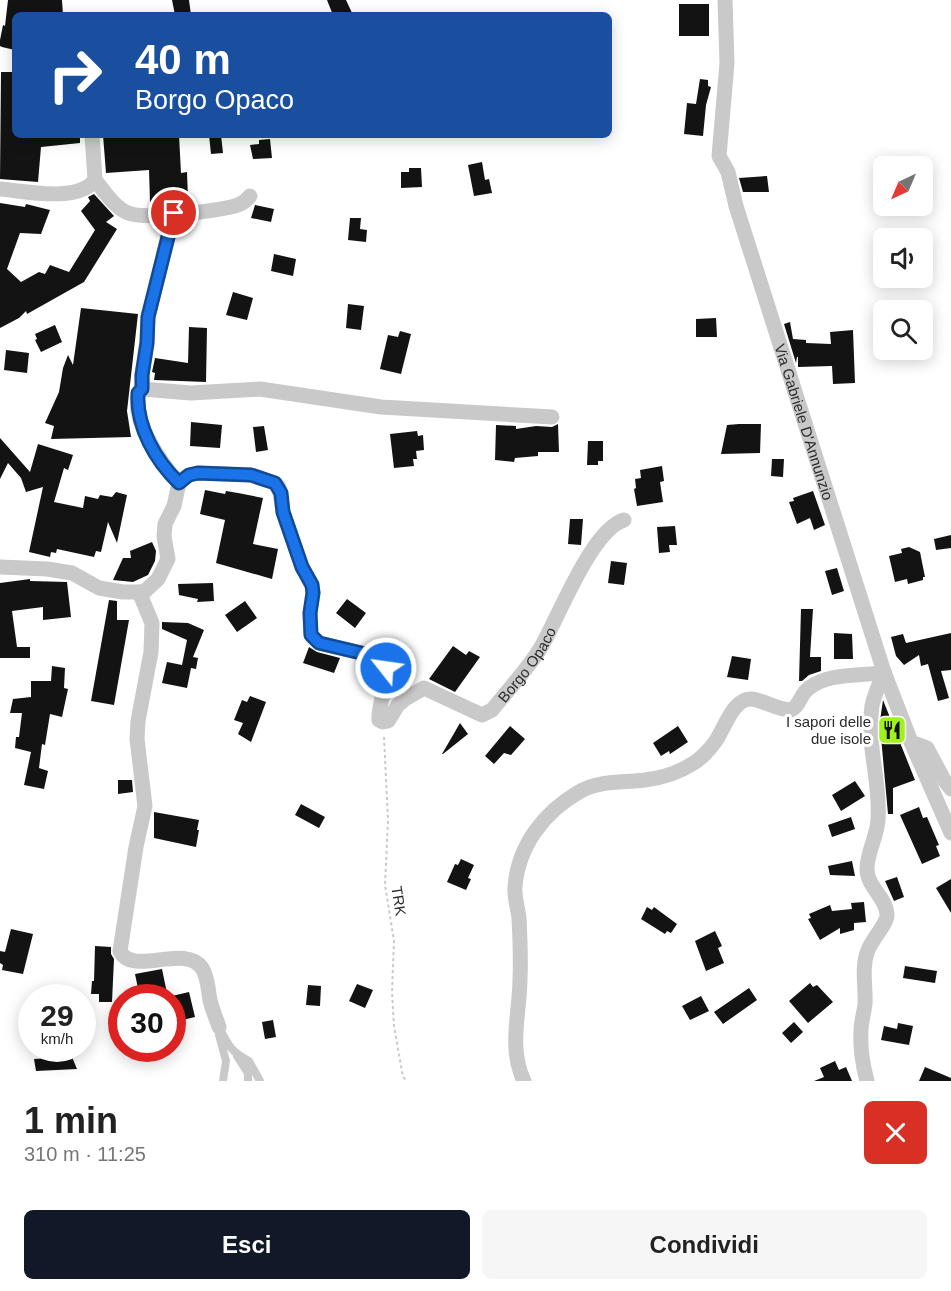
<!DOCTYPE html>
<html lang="it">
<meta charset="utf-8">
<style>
:root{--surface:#fff;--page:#f6f6f6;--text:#222;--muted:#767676;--accent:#111827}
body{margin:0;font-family:Arial,sans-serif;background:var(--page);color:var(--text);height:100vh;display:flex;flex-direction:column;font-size:22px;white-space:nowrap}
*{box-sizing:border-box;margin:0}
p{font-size:20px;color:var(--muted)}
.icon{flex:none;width:33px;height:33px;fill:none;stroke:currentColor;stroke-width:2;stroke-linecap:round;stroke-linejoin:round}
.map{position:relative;height:1081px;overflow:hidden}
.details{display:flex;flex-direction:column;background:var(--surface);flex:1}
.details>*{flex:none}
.top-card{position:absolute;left:12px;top:12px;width:600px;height:126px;border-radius:9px;box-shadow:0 3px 15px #0003;background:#1a4fa0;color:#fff;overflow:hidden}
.needle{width:39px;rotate:224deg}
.buttons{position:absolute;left:873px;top:156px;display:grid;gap:12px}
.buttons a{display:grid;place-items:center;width:60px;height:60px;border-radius:9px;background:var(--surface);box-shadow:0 3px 15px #0003;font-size:30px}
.speed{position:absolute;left:18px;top:984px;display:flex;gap:12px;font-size:30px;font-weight:700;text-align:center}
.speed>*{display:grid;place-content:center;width:78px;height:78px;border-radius:50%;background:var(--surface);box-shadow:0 3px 15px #0003;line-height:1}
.speed small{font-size:15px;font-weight:400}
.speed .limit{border:9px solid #d22;background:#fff;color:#111}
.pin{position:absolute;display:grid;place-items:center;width:51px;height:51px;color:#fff;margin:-26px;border:3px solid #fff;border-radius:50%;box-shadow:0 2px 6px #0007}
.me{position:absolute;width:66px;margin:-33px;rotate:300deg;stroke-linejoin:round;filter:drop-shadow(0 0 4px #0008)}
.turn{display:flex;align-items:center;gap:21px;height:126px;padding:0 24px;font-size:27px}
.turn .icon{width:78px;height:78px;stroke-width:2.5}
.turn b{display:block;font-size:42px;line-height:51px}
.round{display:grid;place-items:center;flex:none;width:63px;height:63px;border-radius:9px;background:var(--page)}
.overview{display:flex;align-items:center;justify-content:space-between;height:102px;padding:0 24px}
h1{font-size:36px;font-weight:700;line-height:45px}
.cta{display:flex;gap:12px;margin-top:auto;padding:12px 24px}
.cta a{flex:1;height:69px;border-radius:9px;background:var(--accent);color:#fff;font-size:24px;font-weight:700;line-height:69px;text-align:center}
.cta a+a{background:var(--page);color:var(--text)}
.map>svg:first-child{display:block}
.building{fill:#131313}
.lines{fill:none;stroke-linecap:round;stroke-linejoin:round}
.path{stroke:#c9c9c9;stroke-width:2;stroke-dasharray:3 3;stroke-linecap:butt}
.service{stroke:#c9c9c9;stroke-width:8}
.minor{stroke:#c9c9c9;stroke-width:15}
.route-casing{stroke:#114b97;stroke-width:15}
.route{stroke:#1a73e8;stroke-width:10}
.labels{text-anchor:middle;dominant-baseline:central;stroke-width:6;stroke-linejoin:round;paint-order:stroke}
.street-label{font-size:15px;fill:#2c2c2c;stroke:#fff}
.poi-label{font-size:15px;fill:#2c2c2c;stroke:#fff;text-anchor:end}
</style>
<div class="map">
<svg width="951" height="1081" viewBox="0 0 951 1081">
<rect width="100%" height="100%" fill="#fff"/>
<!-- building -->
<path class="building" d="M8 0H62L63 15H15V50L2 47 0 46V40L3 25 5 26Z
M172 0H189L191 15H175Z
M327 0H346L353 15H333Z
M679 4H709V36H679Z
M1 72H15V135H80V143L41 147 38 182 0 179Z
M700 79 708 80V86L711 87 706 105 703 136 684 134 687 103 696 104Z
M103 135H179L181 173 187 172 188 199 176 200V203L163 204V201L150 202 149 170 106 173Z
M209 135H221L223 153 211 154Z
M270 139 272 158 253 159 250 145 259 144V140Z
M482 162 485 180 489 179 492 193 474 196 468 165Z
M409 168H421L422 187 401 188V172H409Z
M767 176 769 192H743L739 178Z
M94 194 114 216 106 222 117 229 84 282 27 314 26 311 19 318 0 328V203L25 207 26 204 50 210 41 234 20 233 7 269 21 282 39 272 45 274 50 265 69 272 95 230 81 211 90 201 88 197Z
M255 205 274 209 271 222 251 218Z
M350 218H361L360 229 367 230 366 242 348 240Z
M274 254 296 259 293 276 271 271Z
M233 292 253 298 247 320 226 315Z
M348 304 364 306 361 330 346 328Z
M81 308 138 314 127 411 131 437 51 439 54 426 45 423 59 392 63 368 68 355 73 365Z
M716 318 717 337H696V319Z
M790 322 793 339 806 340V343L831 344 830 332 853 330 855 383 833 384 832 366 798 367V357H797L796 363 784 324Z
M55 325 62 342 41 352 35 340 37 339 35 334Z
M189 327 207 328 206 382 154 380 155 373 152 372 155 358 188 363Z
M400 331 411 334 401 374 380 369 388 335 398 337Z
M6 350 29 353 27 373 4 370Z
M191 422 222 425 220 448 190 446Z
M558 424 559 452H538V456L515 458 514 462 495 460 496 425 516 426V429L536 426 552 427Z
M739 424H761L760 453 721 454 727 425Z
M264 426 268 450 256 452 253 427Z
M417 431 418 436 423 435 424 450 416 451 417 459H413L414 466 394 468 390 434Z
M0 438 30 472 38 444 73 455 68 470 64 468 54 502 83 508 85 496 98 499 100 495 112 497 116 492 127 495 117 543 108 522 101 552 96 551 94 557 57 549 56 553 51 552 50 557 29 552 43 487 26 492 21 478 8 463 0 479Z
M588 441H603V461H598V465H587Z
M772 459H784L783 477 771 476Z
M662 466 664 481 660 482 663 502 637 506 634 489 636 488 635 479 641 478 640 470Z
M205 490 225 494 226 491 238 493 263 498 253 544 278 549 272 579 216 563 225 520 200 514Z
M813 491 825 525 814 530 810 518 797 524 789 502 794 501 793 498Z
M570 519H583L581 545 568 544Z
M675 526 677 545H669L670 552 659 553 657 527Z
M951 535V548L936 550 934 539Z
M152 542 156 551 155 561 148 575 133 582 113 580 123 558H131L130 551Z
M909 547 920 552 925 577H923V580L908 584 907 579 895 582 889 556 902 553 901 549Z
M611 561 627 563 624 585 608 583Z
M837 568 844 591 832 595 825 571Z
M30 579V581L67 582 71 617 43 620V607L12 611 17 647H30V658H0V583Z
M213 583 214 601 197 602 198 599 179 595 178 584Z
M347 599 366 613 355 628 336 613Z
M109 600 117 601V620H129L114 705 91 701Z
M245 601 257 618 237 632 225 615Z
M801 609H813L810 657H821V671L809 675 802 681H799Z
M162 622 188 623 204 630 193 657 198 658 196 669 191 668 187 688 162 683 167 662 182 665 187 640 162 629Z
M834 633 852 634 853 659H834Z
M951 633V670L941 671 949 698 938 701 928 664 921 666 919 655 904 665 896 656 891 637 903 634 906 643Z
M453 646 466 655 469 651 480 657 455 692 429 679Z
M309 647 317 652 340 658 334 673 303 663Z
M732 656 751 659 748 680 727 677Z
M52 666 65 668 64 688 68 689 62 717 50 714 45 745 42 744 39 768 48 771 44 789 24 785 31 752 15 748 16 737H19L22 713H10L13 699 31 697V681H51Z
M250 696 266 702 251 742 238 734 243 723 234 720 242 700 247 702Z
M883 700 915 780 893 788V814H888L882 748 880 721Z
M460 723 468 734 443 754H442Z
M510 726 525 739 511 755 504 753 494 764 485 756Z
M678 726 688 742 670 754 669 751 661 756 653 743Z
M118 780H132L133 792 118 794Z
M855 781 865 796 841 811 832 795Z
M301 804 325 817 319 828 295 815Z
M919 807 923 818 927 817 939 845 936 846 940 856 922 864 900 815Z
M154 812 199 820 197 830H199L196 847 154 838Z
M851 817 855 829 832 837 828 825Z
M461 859 474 865 468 878 471 879 466 890 447 882 455 864 458 865Z
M852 861 855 876 830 875 828 866Z
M897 877 904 897 894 901 885 881Z
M951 879V913L936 888Z
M864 902 866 922 854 923V930L840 934V928L820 940 808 919 811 918 809 914 830 905 832 911 852 909 851 903Z
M647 907 652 910 654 907 677 924 671 933 667 931 665 934 641 919Z
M11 929 33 934 23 974 2 970 3 965 0 963V951L5 952Z
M715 931 722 946 718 948 724 963 706 971 695 941Z
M95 946 111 947V954L114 959 112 1002H99V994H91L92 981H94Z
M905 966 937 971 935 983 903 978Z
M162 969 168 998H156L155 995 140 998 135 974Z
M810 983 813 987 817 985 833 1002 808 1023 789 1001Z
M357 984 373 990 365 1008 349 1001Z
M308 985 321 986 320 1006 306 1005Z
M749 988 757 1000 723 1024 714 1012Z
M189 992 195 1017 178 1021 172 996Z
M701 996 709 1011 690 1020 682 1006Z
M273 1020 276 1037 265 1039 262 1022Z
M794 1022 803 1032 791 1043 782 1033Z
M898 1023 913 1026 909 1045 881 1040 884 1026 897 1029Z
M52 1048H72V1057L77 1069 36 1071 34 1059 53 1058Z
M835 1061 839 1070 846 1067 852 1081H814L824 1077 820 1068Z
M925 1067 951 1078V1081H919Z"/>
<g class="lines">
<!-- path -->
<path class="path" d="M384 737 388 820 385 885 394 941 392 992 394 1026 403 1077 407 1081"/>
<!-- service -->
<path class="service" d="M219 1027C228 1045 231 1052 249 1061L260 1081
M219 1035 226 1061 223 1081
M237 1056 248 1073V1081"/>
<!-- minor -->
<g class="minor">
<path id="s1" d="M725 0 727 63 719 156 728 172 736 206 884 672 911 742 951 833"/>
<path d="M95 180C104 191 114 207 128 213 146 220 215 211 235 206 242 204 246 201 250 196"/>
<path d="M0 189C25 191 78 203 95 180L92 135"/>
<path d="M142 389V375L147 343 148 317 174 213"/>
<path d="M179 483C163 467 124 411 142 389L191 393 260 389 381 407 552 417"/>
<path id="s2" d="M0 567 47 569 72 573 99 588 123 592H144L158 579 168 559 164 536 165 524 174 506 179 483 183 479 189 475 198 473 251 475 275 483 279 487 283 512 302 567 312 585 313 593 310 613 311 635 319 643 378 657C397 672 377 700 379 720L383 722 388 721 398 705 405 699 424 688 482 715 492 710C508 690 526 671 540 649 558 619 591 530 624 520"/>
<path d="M139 592 152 623 151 652 138 721 137 739 145 806 136 847 120 951C132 977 185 943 202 968 208 977 208 990 210 1000 212 1009 216 1018 219 1027"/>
<path d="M911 742 927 748 944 780 951 789"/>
<path d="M524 1081C508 1048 520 1013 520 978 521 958 520 938 519 918 518 908 514 897 515 887 518 846 544 812 579 792 600 780 622 783 645 780 662 778 678 773 692 764 700 760 710 749 715 742 724 730 733 697 752 699 765 701 778 710 791 710 800 706 800 694 809 688 830 672 860 677 884 672"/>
<path d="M867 1081C863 1066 860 1047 861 1031 861 1022 864 1013 865 1004 866 986 861 967 868 950 872 939 888 923 887 914 886 897 867 887 867 869 867 852 877 837 878 820 881 783 866 744 872 706 874 695 880 683 884 672"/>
</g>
</g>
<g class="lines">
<!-- route casing -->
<g class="route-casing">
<path id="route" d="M174 213 148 317 147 343 142 375V389L138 393C136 427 156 461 179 483L189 475 198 473 251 475 275 483 281 493 283 512 302 567 312 585 313 593 310 613 311 635 319 643 378 657 384 662 386 668"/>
</g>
<!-- route -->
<use href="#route" class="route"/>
</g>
<!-- icons -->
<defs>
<g id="restaurant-square" transform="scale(1.5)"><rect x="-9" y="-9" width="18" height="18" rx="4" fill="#9ff21f" stroke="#fff"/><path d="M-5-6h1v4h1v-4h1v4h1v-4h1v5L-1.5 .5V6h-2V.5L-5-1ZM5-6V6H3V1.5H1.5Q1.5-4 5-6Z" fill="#111"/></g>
</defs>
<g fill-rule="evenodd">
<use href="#restaurant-square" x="892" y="730"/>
</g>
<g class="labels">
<!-- street labels -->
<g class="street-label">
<text stroke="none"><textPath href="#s1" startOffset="436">Via Gabriele D'Annunzio</textPath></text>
<text stroke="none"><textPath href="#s2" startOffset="860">Borgo Opaco</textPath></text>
<text transform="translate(399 901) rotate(81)">TRK</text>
</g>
<!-- poi labels -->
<g class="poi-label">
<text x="871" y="721">I sapori delle<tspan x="871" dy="17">due isole</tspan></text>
</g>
</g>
</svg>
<div class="buttons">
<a><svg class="needle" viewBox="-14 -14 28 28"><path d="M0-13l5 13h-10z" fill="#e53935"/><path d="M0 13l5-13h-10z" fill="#767676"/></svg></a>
<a><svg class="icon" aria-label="sound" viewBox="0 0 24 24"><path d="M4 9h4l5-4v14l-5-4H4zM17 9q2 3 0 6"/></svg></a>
<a><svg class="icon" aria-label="search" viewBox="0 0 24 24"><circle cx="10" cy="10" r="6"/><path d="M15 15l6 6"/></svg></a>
</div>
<div class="speed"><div>29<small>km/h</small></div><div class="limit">30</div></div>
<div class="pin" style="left:174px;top:213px;background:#d93025"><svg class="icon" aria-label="arrive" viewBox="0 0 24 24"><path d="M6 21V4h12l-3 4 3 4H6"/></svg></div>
<svg class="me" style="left:386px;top:668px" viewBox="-20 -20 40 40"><circle r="17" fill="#1a73e8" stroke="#fff" stroke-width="3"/><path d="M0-11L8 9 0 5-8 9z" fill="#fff"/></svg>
<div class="top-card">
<div class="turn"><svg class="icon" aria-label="right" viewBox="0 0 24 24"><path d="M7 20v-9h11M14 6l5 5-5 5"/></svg><div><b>40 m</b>Borgo Opaco</div></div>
</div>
</div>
<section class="details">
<div class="overview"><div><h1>1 min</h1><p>310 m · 11:25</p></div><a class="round" style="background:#d93025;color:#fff"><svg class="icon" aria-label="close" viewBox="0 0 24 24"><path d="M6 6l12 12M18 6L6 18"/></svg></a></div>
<div class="cta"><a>Esci</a><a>Condividi</a></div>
</section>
